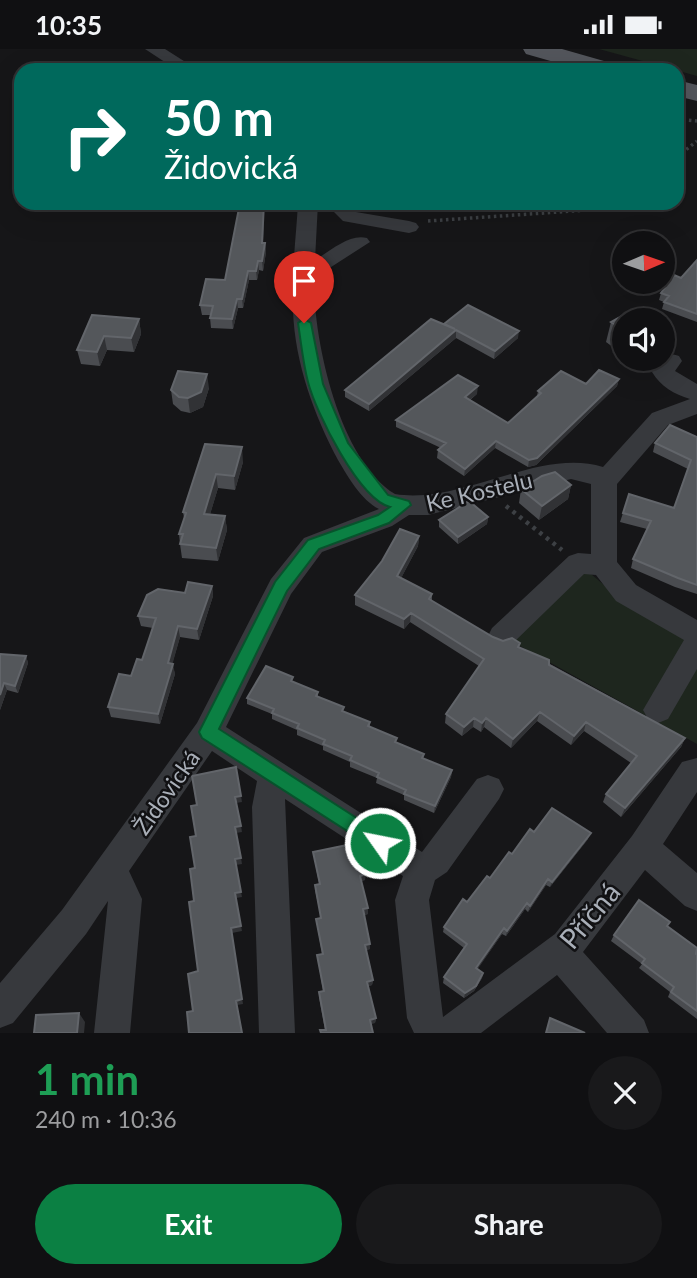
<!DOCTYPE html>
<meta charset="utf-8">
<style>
:root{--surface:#101012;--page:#19191b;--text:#f1f3f6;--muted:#9c9d9f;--line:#303032;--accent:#0b8043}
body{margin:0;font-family:Lato,sans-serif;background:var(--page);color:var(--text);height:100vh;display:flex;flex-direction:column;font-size:26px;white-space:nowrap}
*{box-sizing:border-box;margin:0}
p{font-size:23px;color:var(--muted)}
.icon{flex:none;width:38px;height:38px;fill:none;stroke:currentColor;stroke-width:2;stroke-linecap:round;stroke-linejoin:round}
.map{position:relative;height:984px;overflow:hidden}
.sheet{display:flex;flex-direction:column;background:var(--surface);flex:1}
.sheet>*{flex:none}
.banner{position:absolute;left:14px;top:14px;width:670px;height:147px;border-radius:21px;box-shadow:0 7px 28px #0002,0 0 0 2px var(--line);background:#00695c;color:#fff;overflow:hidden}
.needle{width:46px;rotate:88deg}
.controls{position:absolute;left:612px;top:182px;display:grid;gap:14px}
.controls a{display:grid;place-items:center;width:63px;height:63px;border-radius:50%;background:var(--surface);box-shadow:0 7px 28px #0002,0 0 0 2px var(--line);font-size:35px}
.pin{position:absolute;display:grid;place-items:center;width:60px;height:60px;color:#fff;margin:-72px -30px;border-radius:50% 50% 50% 0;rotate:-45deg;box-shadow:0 0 7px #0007}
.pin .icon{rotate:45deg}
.me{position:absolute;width:77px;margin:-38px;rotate:303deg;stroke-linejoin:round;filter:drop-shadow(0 0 5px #0008)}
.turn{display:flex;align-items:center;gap:24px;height:147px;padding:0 35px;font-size:32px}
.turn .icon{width:91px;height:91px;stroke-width:2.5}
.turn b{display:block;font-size:49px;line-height:60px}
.round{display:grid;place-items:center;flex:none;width:74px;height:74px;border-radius:37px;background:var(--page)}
.head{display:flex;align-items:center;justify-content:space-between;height:119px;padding:0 35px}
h1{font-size:42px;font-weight:700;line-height:52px;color:#1e9e55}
.cta{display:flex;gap:14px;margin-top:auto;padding:14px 35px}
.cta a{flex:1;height:80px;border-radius:42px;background:var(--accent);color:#fff;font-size:28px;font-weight:700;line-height:80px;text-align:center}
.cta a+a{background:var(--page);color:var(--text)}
.status{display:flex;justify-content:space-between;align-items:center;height:49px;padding:0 35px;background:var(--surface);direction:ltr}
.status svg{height:19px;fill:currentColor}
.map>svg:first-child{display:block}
.green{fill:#1e261e}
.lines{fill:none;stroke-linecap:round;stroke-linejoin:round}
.path-far1{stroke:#3d4044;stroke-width:3.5;stroke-dasharray:2.5 3.5;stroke-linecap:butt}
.path{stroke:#3d4044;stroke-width:4.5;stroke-dasharray:3.5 5;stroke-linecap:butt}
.minor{fill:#37393d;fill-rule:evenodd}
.primary{fill:#53565c;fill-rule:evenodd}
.wall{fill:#4a4c50}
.shaded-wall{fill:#313235}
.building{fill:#54575b;stroke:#62656a;stroke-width:2}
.route{fill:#0b8043;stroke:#07532c;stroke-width:2}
.labels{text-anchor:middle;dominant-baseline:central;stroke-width:5;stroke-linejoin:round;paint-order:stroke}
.street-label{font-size:23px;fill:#a9afb8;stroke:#111113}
.near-street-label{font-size:28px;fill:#a9afb8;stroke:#111113}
</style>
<div class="status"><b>10:35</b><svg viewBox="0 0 49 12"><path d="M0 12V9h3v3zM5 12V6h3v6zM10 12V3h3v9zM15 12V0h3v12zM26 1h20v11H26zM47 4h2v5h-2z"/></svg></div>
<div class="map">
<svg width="697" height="984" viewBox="0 0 697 984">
<rect width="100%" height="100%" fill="#161618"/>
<!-- green -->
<path class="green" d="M599 0H697V27Z
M578 514 630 558 697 594V695L502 587Z"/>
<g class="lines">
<!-- path-far1 -->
<path class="path-far1" d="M677 70 697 72
M677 108 697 92
M428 172 588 161 609 154"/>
<!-- path -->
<path class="path" d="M506 457 562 501"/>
<!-- minor -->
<path class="minor" d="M145 0H165L198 21H177Z
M298 154H318L315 211C330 202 350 184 367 189L370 193 314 229C313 290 339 411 395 445 462 456 539 398 603 418L652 364 690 350C674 345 661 338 652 323 659 310 663 302 679 307L682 312 675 322 697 335V365L668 376 617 435V513L636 536 697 571V620L668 670 658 674 648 670 643 661 684 591 616 552 596 526 584 525 512 595 502 599 492 595 488 587 492 579 569 507 578 504 591 505V435L571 430 428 466H409L392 477 322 503 291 545 226 678 422 803 477 730 488 726 499 730 504 740 499 750 447 823 435 831 429 851 443 968 555 885 632 787 682 713 697 709V743L663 795 697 824V862L685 857 645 821 583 903 644 971 649 984H607L557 926 481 984H414L407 969 395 851 403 827 285 750 295 984H259L252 758 257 732 212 702 129 822 142 850 130 984H94L108 852 86 885 13 974 0 979V934L62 861 197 674 271 530 304 489 379 460C361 451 348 428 338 411 314 366 295 314 293 262 291 226 296 190 298 154Z
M325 154H346L356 163 409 172 416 174 419 178 416 182 409 184 343 172Z"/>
<!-- primary -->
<path class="primary" d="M523 0H562L618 16 622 21H582L526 5Z
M677 31 697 36V52L677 47Z"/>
</g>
<!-- wall -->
<path class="wall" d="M264 154 263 194H265L266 203 263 222 259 221 257 231H249L243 259H238L233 280 211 279 210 269 211 266H202L200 256 225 231Z
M360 154H396L395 163 360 161Z
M697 211V273L662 260 664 253 659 251 661 244 681 229Z
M92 266 139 270 141 285 134 303 107 301 100 317 81 315 77 301Z
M625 271V307L606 293 611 273Z
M444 276 518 289 494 310 456 289 369 362 345 348V341Z
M629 310H645L636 315Z
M619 330 617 337 536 416 528 418 495 399 464 427 437 409 438 401 441 399 396 378V371L477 345 470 351 508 374 537 347 538 342Z
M209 339 203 358 190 364 181 362 173 355 171 341Z
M697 388V545L675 538 631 519 633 510 647 480 620 473 623 464 674 459 688 420 653 403 655 394Z
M205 395 243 413 235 441 218 439 210 465 225 467 227 481 218 512 182 509 180 495 179 485 184 469 183 463Z
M571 436 568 450 539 471 519 454 521 440Z
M488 468 487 475 458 495 439 478V471Z
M419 487 418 497 401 529 432 545V552L493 588 519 598 685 689 681 698 621 768 603 753 606 745 631 714 584 682 571 696 537 672 511 699 484 678 481 683 473 678 462 687 445 674 446 665 479 617 410 573 404 580 355 556V546Z
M212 537 213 547 199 591 180 588 172 615 175 625 160 675 111 668 108 658 142 611 153 579 141 577 138 567 185 544Z
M0 605 26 607 28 614 18 644 7 641 0 661Z
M293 633 318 643V648L344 663 370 673V678L396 694 424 705 423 710 452 721 451 728 434 764 404 751V746L376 734 377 729 350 718V713L323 701V697L297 686V681L272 670V665L247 655V649Z
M534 783 588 790 550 838 546 836 528 863 525 860 506 887 502 885 477 920 483 924 482 929 474 942 464 949 443 934 444 928 464 899 443 883 444 878Z
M313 803 365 831 361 832 368 859V865L364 866 370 900 366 901 373 931 372 936 368 937 376 969 375 974 325 981 319 948V943L323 942 317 906 322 905 316 870 321 869 315 841V836L319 835Z
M667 877 697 906V970L668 948 670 943 639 919 642 915 611 892 614 886Z"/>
<!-- shaded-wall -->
<path class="shaded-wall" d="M264 154 263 203 262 194Z
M265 194 266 203 263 222 262 212Z
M258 212 259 221 257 231 256 222Z
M248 222 249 231 243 259 242 250Z
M237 250 238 259 233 280 232 270Z
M139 270 141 285 134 303 131 289Z
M456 281V289L369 362V355Z
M519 282 518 289 494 310 495 302Z
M104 287 107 301 100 317 97 303Z
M638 310H645L636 315Z
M207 325 209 339 203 358 190 364 188 349Z
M619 330 617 337 536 416 528 418 529 411Z
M478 337 477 345 464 355 465 348Z
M496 392 495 399 464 427 465 420Z
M242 398 243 413 235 441 234 427Z
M216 425 218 439 206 479 204 465Z
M571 436 568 450 539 471 542 457Z
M225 467 227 481 218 512 216 499Z
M488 468 487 475 458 495V488Z
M419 487 418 497 397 537V527Z
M212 537 213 547 199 591 197 580Z
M411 564 410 573 404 580V570Z
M178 577 180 588 170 624 168 614Z
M26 607 28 614 18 644 15 637Z
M173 615 175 625 160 675 158 665Z
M4 634 7 641 0 661V646Z
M540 663 537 672 511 699 513 690Z
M474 669 473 678 462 687 464 678Z
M486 669 484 678 481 683 482 674Z
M586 673 584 682 571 696 574 687Z
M685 689 681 698 621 768 625 759Z
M452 721 451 728 434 764 435 757Z
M241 747 242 753 236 754 235 748Z
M241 777 242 783 236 784 235 778Z
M591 784 588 790 550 838 552 833Z
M241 809 242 815 236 816 235 810Z
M366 825 365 831 360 832V827Z
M548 830 546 836 528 863 530 857Z
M241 843 242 848 236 849 235 844Z
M527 854 525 860 506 887 507 882Z
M368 859V865L363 866V860Z
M241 877 242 882 232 884 243 955 237 956 231 879Z
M504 879 502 885 475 924 476 919Z
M370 895V900L365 901V896Z
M483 924 482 929 474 942 464 949 465 944Z
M373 931 372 936 367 938V933Z
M79 964 85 973 84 984H77Z
M376 969 375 974 369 975 370 971Z"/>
<!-- building -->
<path class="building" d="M240 154H264L262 194H265L262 212H258L256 222H248L242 250H237L232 270 210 269 213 257 200 256 206 230 225 231Z
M697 211V265L664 253 669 247 661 244 674 226 681 229Z
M468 256 519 282 495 302 456 281 369 355 345 341 431 270 455 280 444 275Z
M631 262 645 271H625V282L611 273Z
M92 266 139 270 131 289 104 287 97 303 77 301Z
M599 321 619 330 537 409 529 411 496 392 465 420 438 401 446 394 396 371 458 326 478 337 465 348 508 374 541 344 538 342 561 322 586 335Z
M178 322 207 325 201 343 188 349 179 348 171 341Z
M670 376 697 388V536L678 529 633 510 651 472 623 464 629 445 674 459 691 411 655 394Z
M205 395 242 398 234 427 216 425 204 465 225 467 216 499 180 495 183 485H179L186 464 183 463Z
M555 423 571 436 542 457 521 440 542 427Z
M469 452 488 468 458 488 439 471Z
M400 480 419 487 397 527 432 545 429 550 493 588 503 592 512 589 520 594 518 598 549 611V616L685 689 625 759 606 745 637 707 586 673 574 687 540 663 513 690 486 669 482 674 474 669 464 678 446 665 484 610 411 564 404 570 355 546 382 512Z
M188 533 212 537 197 580 178 577 168 614 173 615 158 665 108 658 119 625 131 627 137 610 142 611 156 569 138 567 147 546 158 540 185 544Z
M0 605 26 607 15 637 4 634 0 646Z
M266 617 293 628 291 632 318 643 316 647 344 658 342 662 370 673 368 677 397 689 395 693 424 705 422 709 452 721 435 757 404 745 406 741 377 728 379 724 350 711 352 707 323 695 325 691 297 679 299 675 272 664 274 660 247 649Z
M236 718 241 747 235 748 241 777 235 778 241 809 235 810 241 843 235 844 241 877 231 879 242 950 236 952 242 984H189L187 963 193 962 188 925 198 922 189 853 194 852 190 820 195 819 190 788 196 787 191 757 197 756 192 727Z
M552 759 591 784 552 833 548 830 530 857 527 854 507 882 504 879 476 919 483 924 476 937 465 944 444 928 467 895 444 878 463 850 467 853 487 827 490 829 509 803 512 805 530 780 534 783Z
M357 794 366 825 360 827 368 859 363 860 370 895 365 896 373 931 367 933 376 969 370 971 373 984H321L320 981H326L319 943 324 942 317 906 323 905 316 870 321 869 315 836 320 835 313 803Z
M639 851 670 873 667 877 697 899 696 905 697 906V962L671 943 674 938 642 914 645 910 614 886Z
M79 964 77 984H34L36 966Z
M550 969 585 984H546Z"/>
<!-- route -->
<path class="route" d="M304 270 311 274 323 335 348 394 388 446 409 452 411 456 389 474 319 500 287 542 219 680 386 788 389 794 386 800 380 803 202 689 199 683 275 533 308 491 378 466 390 458C359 450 316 364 308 333 303 314 301 293 298 274Z"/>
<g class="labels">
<!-- street labels -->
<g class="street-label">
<text transform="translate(479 442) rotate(-13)">Ke Kostelu</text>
<text transform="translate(166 743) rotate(-55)">Židovická</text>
</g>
<!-- near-street labels -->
<g class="near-street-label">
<text transform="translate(589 866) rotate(-50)">Příčná</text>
</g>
</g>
</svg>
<div class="controls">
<a><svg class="needle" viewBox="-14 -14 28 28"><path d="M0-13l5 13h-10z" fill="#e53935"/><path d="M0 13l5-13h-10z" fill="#9c9d9f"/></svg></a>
<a><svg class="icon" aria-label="sound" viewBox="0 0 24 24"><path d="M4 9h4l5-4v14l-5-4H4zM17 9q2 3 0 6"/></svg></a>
</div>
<div class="pin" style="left:304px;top:274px;background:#d93025"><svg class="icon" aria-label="arrive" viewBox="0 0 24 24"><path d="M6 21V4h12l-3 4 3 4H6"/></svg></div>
<svg class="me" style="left:380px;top:794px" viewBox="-20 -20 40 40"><circle r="17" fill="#0b8043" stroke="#fff" stroke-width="3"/><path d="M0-11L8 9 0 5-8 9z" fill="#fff"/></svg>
<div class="banner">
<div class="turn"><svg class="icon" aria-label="right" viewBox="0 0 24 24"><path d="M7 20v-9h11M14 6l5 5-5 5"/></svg><div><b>50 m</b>Židovická</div></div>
</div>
</div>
<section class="sheet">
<div class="head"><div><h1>1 min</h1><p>240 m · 10:36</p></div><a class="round"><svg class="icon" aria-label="close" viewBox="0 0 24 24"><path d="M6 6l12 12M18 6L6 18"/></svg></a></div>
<div class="cta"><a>Exit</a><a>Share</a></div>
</section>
